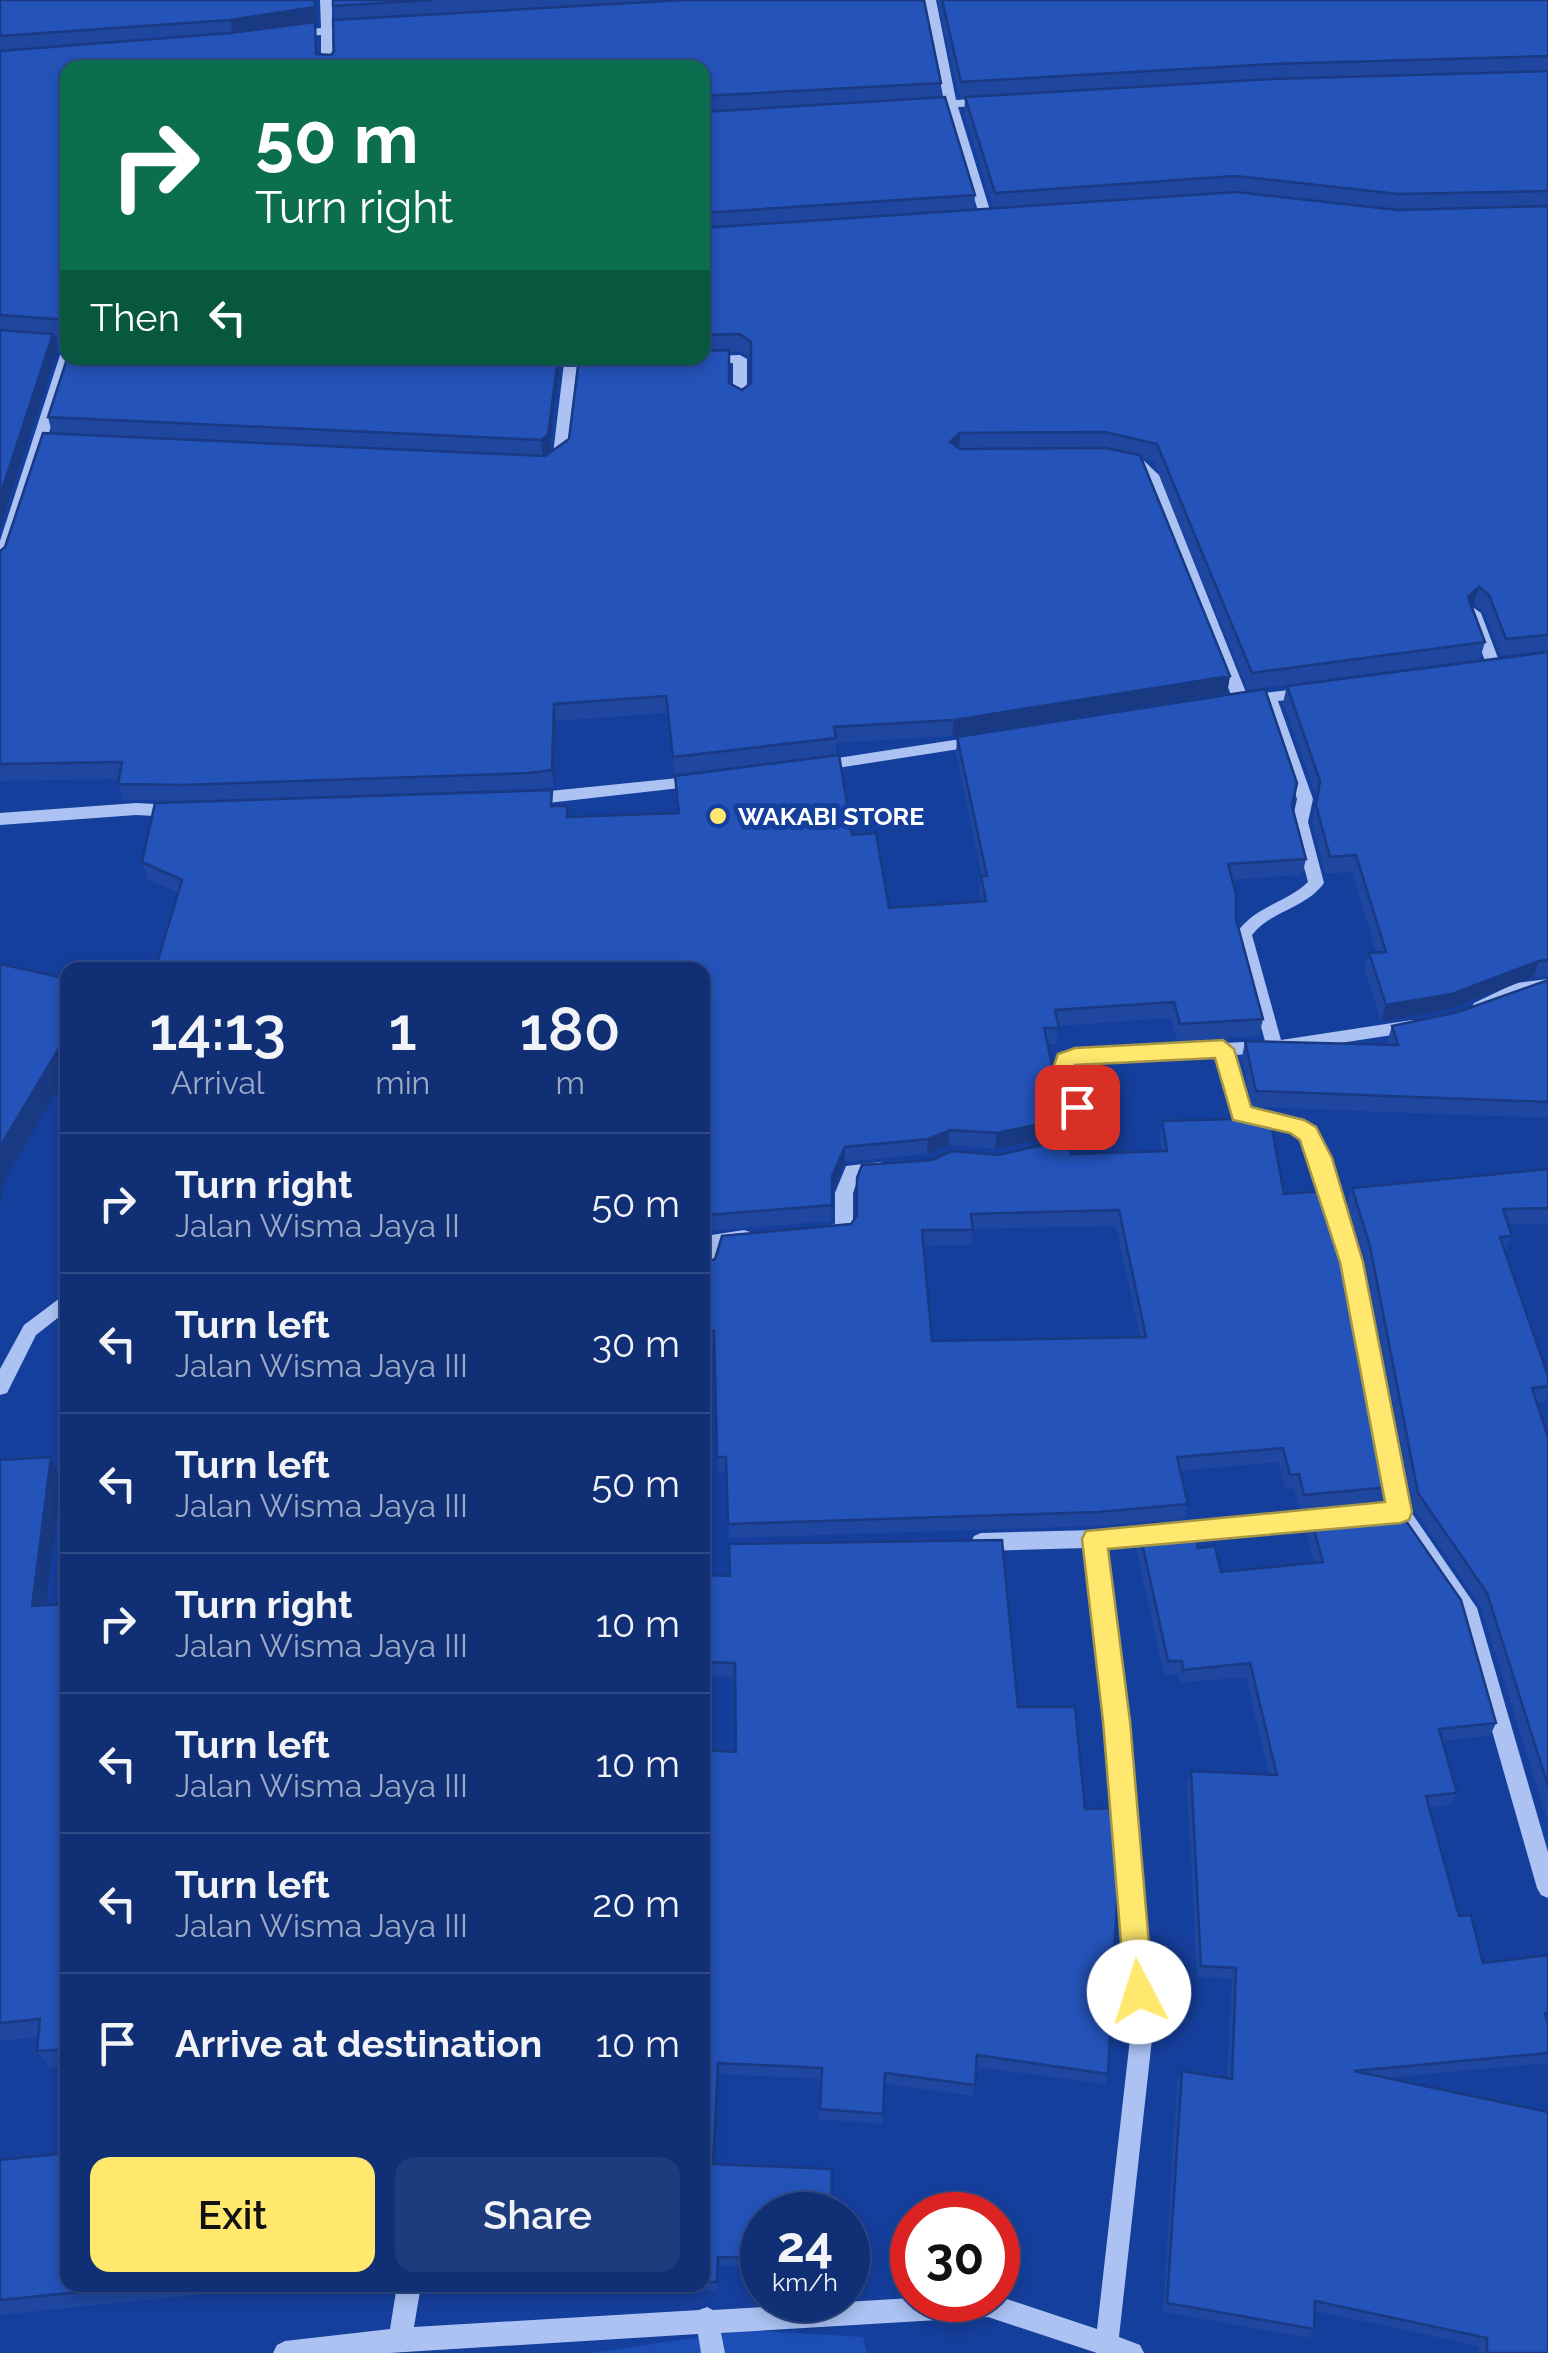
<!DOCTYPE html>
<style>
:root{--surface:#102f75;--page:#1e3b7d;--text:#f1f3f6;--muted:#9ca9c5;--line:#304a87;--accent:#ffe86d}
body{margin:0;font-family:Raleway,sans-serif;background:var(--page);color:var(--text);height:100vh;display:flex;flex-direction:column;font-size:38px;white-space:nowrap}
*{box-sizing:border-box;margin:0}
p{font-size:32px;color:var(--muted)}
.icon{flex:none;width:55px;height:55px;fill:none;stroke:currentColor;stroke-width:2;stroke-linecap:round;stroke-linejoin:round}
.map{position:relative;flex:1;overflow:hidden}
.panel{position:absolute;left:60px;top:962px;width:650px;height:1330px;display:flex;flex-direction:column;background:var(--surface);border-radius:20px;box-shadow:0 5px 15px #0003,0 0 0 2px var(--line)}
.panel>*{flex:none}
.top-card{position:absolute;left:60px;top:60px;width:650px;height:305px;border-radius:20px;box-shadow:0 5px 15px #0003,0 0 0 2px var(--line);background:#0b6e4f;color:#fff;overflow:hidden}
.speed{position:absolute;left:740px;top:2192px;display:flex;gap:20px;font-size:50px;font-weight:700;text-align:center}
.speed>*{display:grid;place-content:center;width:130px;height:130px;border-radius:50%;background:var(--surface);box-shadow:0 5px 15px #0003,0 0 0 2px var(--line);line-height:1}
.speed small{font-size:25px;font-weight:400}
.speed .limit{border:15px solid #d22;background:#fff;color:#111}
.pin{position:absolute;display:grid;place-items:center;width:85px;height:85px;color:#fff;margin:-42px;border-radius:20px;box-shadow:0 5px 15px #0006}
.me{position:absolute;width:110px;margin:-55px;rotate:355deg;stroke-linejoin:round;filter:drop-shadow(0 0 8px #0008)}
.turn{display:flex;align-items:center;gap:35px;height:210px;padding:0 30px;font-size:45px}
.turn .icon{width:130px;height:130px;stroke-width:2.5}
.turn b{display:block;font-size:70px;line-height:85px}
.then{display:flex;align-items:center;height:95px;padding:0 30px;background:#0003;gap:20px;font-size:38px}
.eta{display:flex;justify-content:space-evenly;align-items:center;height:170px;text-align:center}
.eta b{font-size:60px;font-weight:600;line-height:70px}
.button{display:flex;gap:20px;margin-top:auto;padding:20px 30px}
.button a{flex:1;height:115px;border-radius:20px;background:var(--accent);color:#111;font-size:40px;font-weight:600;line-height:115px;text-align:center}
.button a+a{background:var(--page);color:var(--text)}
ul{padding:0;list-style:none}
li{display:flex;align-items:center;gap:30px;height:140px;padding:0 30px;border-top:2px solid var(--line)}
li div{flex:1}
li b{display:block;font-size:38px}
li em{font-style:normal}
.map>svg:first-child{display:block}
.green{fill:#1d4eb5}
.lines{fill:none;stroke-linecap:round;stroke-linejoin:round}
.minor{fill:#abc2f3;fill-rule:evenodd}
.wall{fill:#1f47a0;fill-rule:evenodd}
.shaded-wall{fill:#193a82}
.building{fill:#2453ba;stroke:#193a82;stroke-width:2.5;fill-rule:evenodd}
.route{fill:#ffe86d;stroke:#a69747;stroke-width:2.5}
.poi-dot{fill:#ffe86d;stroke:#153f9c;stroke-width:4}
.labels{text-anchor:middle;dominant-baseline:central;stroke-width:10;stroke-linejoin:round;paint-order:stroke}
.poi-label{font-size:25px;font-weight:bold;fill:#fff;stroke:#153f9c;text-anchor:start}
</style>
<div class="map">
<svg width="1548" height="2353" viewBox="0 0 1548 2353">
<rect width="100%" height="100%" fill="#153f9c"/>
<!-- green -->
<path class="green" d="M747 2330 863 2337 867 2353H592Z"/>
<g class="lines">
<!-- minor -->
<path class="minor" d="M320 0H332V27L358 25 364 28 358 31 332 34 333 68H321V35L294 37 288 34 294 31 321 28Z
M924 0H936L956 100 988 98 994 102 988 106 958 107 992 217 990 220 980 217 946 108 924 110 918 106 924 102 944 101Z
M68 348V358H73L7 563 0 568V541L61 352Z
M740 355 747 359V400L740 404 733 400V363L709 364 702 360 709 356Z
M598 358 603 359V365L577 367 567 456 558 464H548L546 461 553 454 564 363 571 359Z
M1121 455 1141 458 1159 475 1247 695 1306 688 1313 693 1306 698 1278 701 1313 799 1308 822 1324 883C1305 909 1272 910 1252 935L1281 1040 1412 1020 1420 1026 1412 1032 1275 1053 1233 1055 1249 1111H1268L1302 1121 1314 1129 1329 1158 1361 1262 1409 1509 1477 1608 1548 1852V1898L1541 1895 1537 1888 1458 1612 1390 1512 1343 1262 1311 1158 1302 1139 1291 1131 1268 1125 1239 1123 1232 1114 1217 1056 1073 1064 1071 1071 1097 1136 1094 1141 1047 1155 1041 1153 1038 1148 1041 1143 1078 1132 1055 1071 1060 1055 1075 1050 1265 1041 1236 934C1254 906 1285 904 1308 882L1292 822 1297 799 1264 703 1241 705 1233 700 1146 477 1132 465 1116 462 1114 459Z
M1474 608 1481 613 1501 666 1499 670H1489L1487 666 1467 613Z
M980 736 988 741 985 745 818 771 810 766 818 761Z
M698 776 706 781 698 786 530 805 522 799 530 793Z
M136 803 174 805 182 811 174 817 136 815 0 825V813Z
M1548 979V991L1524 993 1480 1013 1472 1007 1474 1003 1516 983Z
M880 1162 886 1164 889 1169 886 1174 858 1178 853 1193V1231L850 1236 830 1239 824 1237 821 1232 824 1227 835 1224V1193L846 1166Z
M744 1230 750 1232 753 1237 750 1242 719 1247 712 1273 702 1276 705 1236Z
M68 1292V1310L36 1335 7 1393 0 1395V1369L24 1325Z
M1334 1509 1341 1511 1344 1517 1341 1523 1334 1525 1106 1547 1127 1721 1153 2030 1119 2337 1140 2345 1144 2353H1097L988 2317 721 2333 725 2353H701L698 2334 389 2353H273L277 2345 285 2341 390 2329 397 2285H421L414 2327 699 2310 707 2307 713 2310 912 2298V2300H998V2296L1097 2329 1131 2030 1107 1721 1086 1548 981 1551 974 1548 971 1542 974 1536 981 1533 1095 1530Z"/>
</g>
<!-- wall -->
<path class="wall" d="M0 0H316L317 24H315L318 54 331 55 334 51 335 20 333 0H924L941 83V98L975 195 974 209 993 208 964 113 965 99H960L937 0H1548V651L1501 656 1484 612 1474 604 1472 607 1485 642 1480 659 1248 690 1154 461 1141 458 1230 676 1227 693 952 736 836 743V755L674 774 667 713 556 721 554 787 531 789 186 801 123 800 118 784 119 779 0 781V551L5 547 52 433 48 417 68 358H567L560 363 549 452 545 456 702 358V68L67 337 53 336 57 351 0 529ZM740 351 751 359V383L742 390 729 383V352Z
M1548 652V976L1533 977 1447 1010 1381 1021 1364 969 1369 953 1376 952 1352 872 1325 874 1312 822 1317 798 1283 703 1287 686Z
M957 737 1292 806 1306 859 1302 875 1232 880 1236 919 1263 1019 1259 1036 1177 1041 1171 1018 1058 1026 1056 1044H1048L1064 1119 1062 1135 995 1149 948 1145 927 1154 845 1162 832 1191 831 1221 709 1231 702 1236V970L178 893 147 879 142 862 553 806H567L568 817 678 813 675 776 852 835 889 908 981 901 979 893 981 876H982L956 754Z
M1548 980V1118L1252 1107 1242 1057 1245 1041 1388 1045 1387 1042 1392 1026 1458 1012Z
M1162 1121 1284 1194 1390 1487 1385 1502 1300 1509 1294 1489H1285L1278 1462 1180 1471 1188 1504 1184 1519 1095 1526 729 1538 726 1472H718L715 1346H702V1264L851 1224 998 1155 1162 1151 1159 1137ZM1116 1226 1140 1337 932 1341 923 1246 971 1245 973 1229Z
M1548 1169V1224H1508L1512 1236 1505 1251 1548 1376V1393L1545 1401 1536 1402 1548 1437V1822L1481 1607 1413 1508 1365 1261 1347 1204 1352 1188Z
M51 1457 61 1479 45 1606 68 1604V2066L49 2068 37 2051 39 2037 0 2041V1460Z
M1311 1519 1496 1723 1490 1736 1442 1741 1457 1793 1450 1805 1429 1808 1459 1916 1483 1963 1548 1955V2063L1386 2078 1548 2353H1479V2346L1315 2311 1314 2329 1308 2338 1163 2312 1177 2081 1182 2071 1227 2078 1232 1979 1197 1977 1187 1784 1191 1771 1269 1774 1246 1677 1179 1683 1178 1674 1164 1675 1136 1548 1140 1534 1198 1548 1221 1572 1314 1563 1306 1533Z
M702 1575 1018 1707 1108 2074 1105 2084 976 2067 973 2096 885 2084 882 2124 819 2119 821 2079 719 2074 714 2164 762 2215V2267L718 2266V2291L521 2292 519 2285H702V1750L736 1752 735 1677 702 1676Z
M0 2160 68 2285H292L0 2315Z"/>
<!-- shaded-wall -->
<path class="shaded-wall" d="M316 0 317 24H315L318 68 233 36 230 20Z
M53 334 57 351 0 529V496Z
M558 358H567L560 363 549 452 543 457 541 440Z
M960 433 959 450 950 442Z
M1479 587 1474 604 1463 614 1468 597Z
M1230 676 1227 693 952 736 954 720Z
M554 704 556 721 554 787 552 770Z
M1539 961 1533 977 1447 1010 1381 1021 1386 1005Z
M68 1033V1072L4 1181 0 1210V1147Z
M1064 1119 1062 1135 995 1149 997 1133Z
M950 1130 948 1145 927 1154 928 1139Z
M845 1147V1162L832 1192V1176Z
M708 1215 709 1231 702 1236V1220Z
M51 1457 61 1479 43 1628 32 1606Z
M718 2063 719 2074 714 2174 713 2164Z"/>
<!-- building -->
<path class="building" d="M0 0H314L315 7 230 20 0 36Z
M333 0H432L333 6Z
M683 0H924L941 83 702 96V68H68V337L66 320 0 315V51L230 33 315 22 316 54 331 55 334 51 333 20Z
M942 0H1548V56L1272 64 961 82Z
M1548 71V191L1398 194 1235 176 995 193 965 97 1272 79Z
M945 97 975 195 702 213V112Z
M1236 192 1398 210 1548 206V635L1506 639 1489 595 1479 587 1468 597 1485 642 1252 673 1157 444 1105 432 960 433 950 442 960 449 1105 448 1140 455 1230 676 954 720 834 727 836 738 673 757 666 696 554 704 552 770 529 773 182 785 118 784 122 762 0 764V551L5 547 43 433 545 456 569 439 579 358H702V351L729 350V383L742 390 751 383V342L740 334 702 335V228Z
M0 330 53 334 0 496Z
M68 356V358H558L548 435 541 440 48 417Z
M1548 652V960L1539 961 1452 994 1386 1005 1369 953 1386 952 1356 855 1330 857 1316 805 1320 781 1287 686Z
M1265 689 1297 783 1292 806 1306 859 1228 864 1236 894V919L1263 1019 1180 1024 1174 1002 1055 1010 1059 1028H1044L1064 1119 997 1133 950 1130 928 1139 845 1147 832 1176V1205L708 1215 702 1220V970H155L182 880 142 862 155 803 552 790 551 806H567V817L679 813 675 776 839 755 852 835 876 833 889 908 986 901 981 876H987L957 737Z
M0 964 68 979V1033L0 1147Z
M1548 980V1102L1256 1091 1245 1041 1398 1045 1392 1026 1458 1012Z
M1270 1118 1284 1194 1326 1191 1353 1295 1390 1487 1304 1495 1299 1474 1290 1475 1283 1448 1177 1457 1188 1504 1098 1512 728 1524 726 1457H717L714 1331H702V1264L715 1259 722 1236 851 1224 857 1216V1178L862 1165 932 1160 952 1151 998 1155 1068 1139 1071 1154 1167 1151 1162 1121ZM1119 1210 1146 1337 932 1341 922 1230H973L971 1214Z
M1548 1169V1208L1503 1209 1512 1236 1500 1237 1548 1376V1386L1532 1388 1548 1437V1786L1487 1593 1418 1493 1370 1246 1352 1188Z
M51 1457 32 1606 68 1604V2049L37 2051 40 2019 0 2023V1460Z
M1399 1511 1461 1600 1496 1723 1439 1729 1457 1793 1426 1796 1459 1916 1471 1915 1483 1963 1548 1955V2013H1545L1548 2024V2053L1354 2071 1548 2112V2353H1487V2338L1315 2301 1314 2329 1167 2303 1182 2071 1232 2079 1236 1968 1201 1966 1191 1771 1277 1775 1250 1663 1183 1670 1182 1661H1168L1140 1534 1194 1529 1198 1548 1215 1546 1221 1572 1323 1562 1311 1519Z
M1002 1540 1018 1707H1075L1085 1809 1114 1808 1119 1863 1108 2074 977 2055 975 2085 885 2073 883 2114 820 2109 822 2068 718 2063 713 2164 832 2169 831 2215H762V2258L718 2257 717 2282H702V1750L736 1752 735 1663 702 1662V1575L730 1576 729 1544Z
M68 2153V2285H150L0 2300V2160Z"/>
<!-- route -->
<path class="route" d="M1223 1040 1234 1049 1251 1107 1304 1120 1316 1127 1332 1158 1363 1262 1412 1512 1409 1520 1400 1523 1108 1549 1130 1721 1153 1992 1149 2002 1139 2006 1129 2002 1125 1992 1103 1721 1082 1539 1086 1531 1385 1502 1340 1262 1300 1140 1290 1133 1233 1120 1215 1058 1075 1065 1088 1107 1077 1116 1069 1113 1052 1071 1058 1054 1075 1048Z"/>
<!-- markers -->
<circle class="poi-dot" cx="718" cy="816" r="10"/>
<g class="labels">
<!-- poi labels -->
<g class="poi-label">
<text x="738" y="816">WAKABI STORE</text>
</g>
</g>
</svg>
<div class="speed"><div>24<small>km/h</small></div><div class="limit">30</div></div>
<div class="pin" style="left:1077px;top:1107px;background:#d93025"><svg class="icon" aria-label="arrive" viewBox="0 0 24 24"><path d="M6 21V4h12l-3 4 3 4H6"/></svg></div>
<svg class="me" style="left:1139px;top:1992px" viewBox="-20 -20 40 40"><circle r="19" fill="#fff"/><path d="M0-13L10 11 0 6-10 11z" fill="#ffe86d"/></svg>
<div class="top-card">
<div class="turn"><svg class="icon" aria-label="right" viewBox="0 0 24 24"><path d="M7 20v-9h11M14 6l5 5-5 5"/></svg><div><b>50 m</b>Turn right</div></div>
<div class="then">Then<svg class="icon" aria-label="left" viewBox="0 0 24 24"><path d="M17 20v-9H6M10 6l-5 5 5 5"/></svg></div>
</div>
<section class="panel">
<div class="eta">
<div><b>14:13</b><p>Arrival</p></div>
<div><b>1</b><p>min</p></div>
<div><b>180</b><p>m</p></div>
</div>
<ul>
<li><svg class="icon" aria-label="right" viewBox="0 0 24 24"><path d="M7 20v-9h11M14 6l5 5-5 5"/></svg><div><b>Turn right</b><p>Jalan Wisma Jaya II</p></div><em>50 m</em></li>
<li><svg class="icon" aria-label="left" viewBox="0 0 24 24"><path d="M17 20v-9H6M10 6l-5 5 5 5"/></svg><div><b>Turn left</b><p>Jalan Wisma Jaya III</p></div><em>30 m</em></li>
<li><svg class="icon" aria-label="left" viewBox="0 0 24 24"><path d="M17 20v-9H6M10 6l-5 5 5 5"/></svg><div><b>Turn left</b><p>Jalan Wisma Jaya III</p></div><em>50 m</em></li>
<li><svg class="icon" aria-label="right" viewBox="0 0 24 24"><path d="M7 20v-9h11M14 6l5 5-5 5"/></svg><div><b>Turn right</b><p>Jalan Wisma Jaya III</p></div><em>10 m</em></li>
<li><svg class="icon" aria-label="left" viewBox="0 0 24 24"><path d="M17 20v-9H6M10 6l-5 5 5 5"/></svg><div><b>Turn left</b><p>Jalan Wisma Jaya III</p></div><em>10 m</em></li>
<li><svg class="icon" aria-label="left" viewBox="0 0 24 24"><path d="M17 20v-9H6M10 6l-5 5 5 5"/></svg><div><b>Turn left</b><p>Jalan Wisma Jaya III</p></div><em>20 m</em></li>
<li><svg class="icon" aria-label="arrive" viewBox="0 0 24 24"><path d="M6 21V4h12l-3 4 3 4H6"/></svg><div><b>Arrive at destination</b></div><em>10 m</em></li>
</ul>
<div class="button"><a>Exit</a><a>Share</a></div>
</section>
</div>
